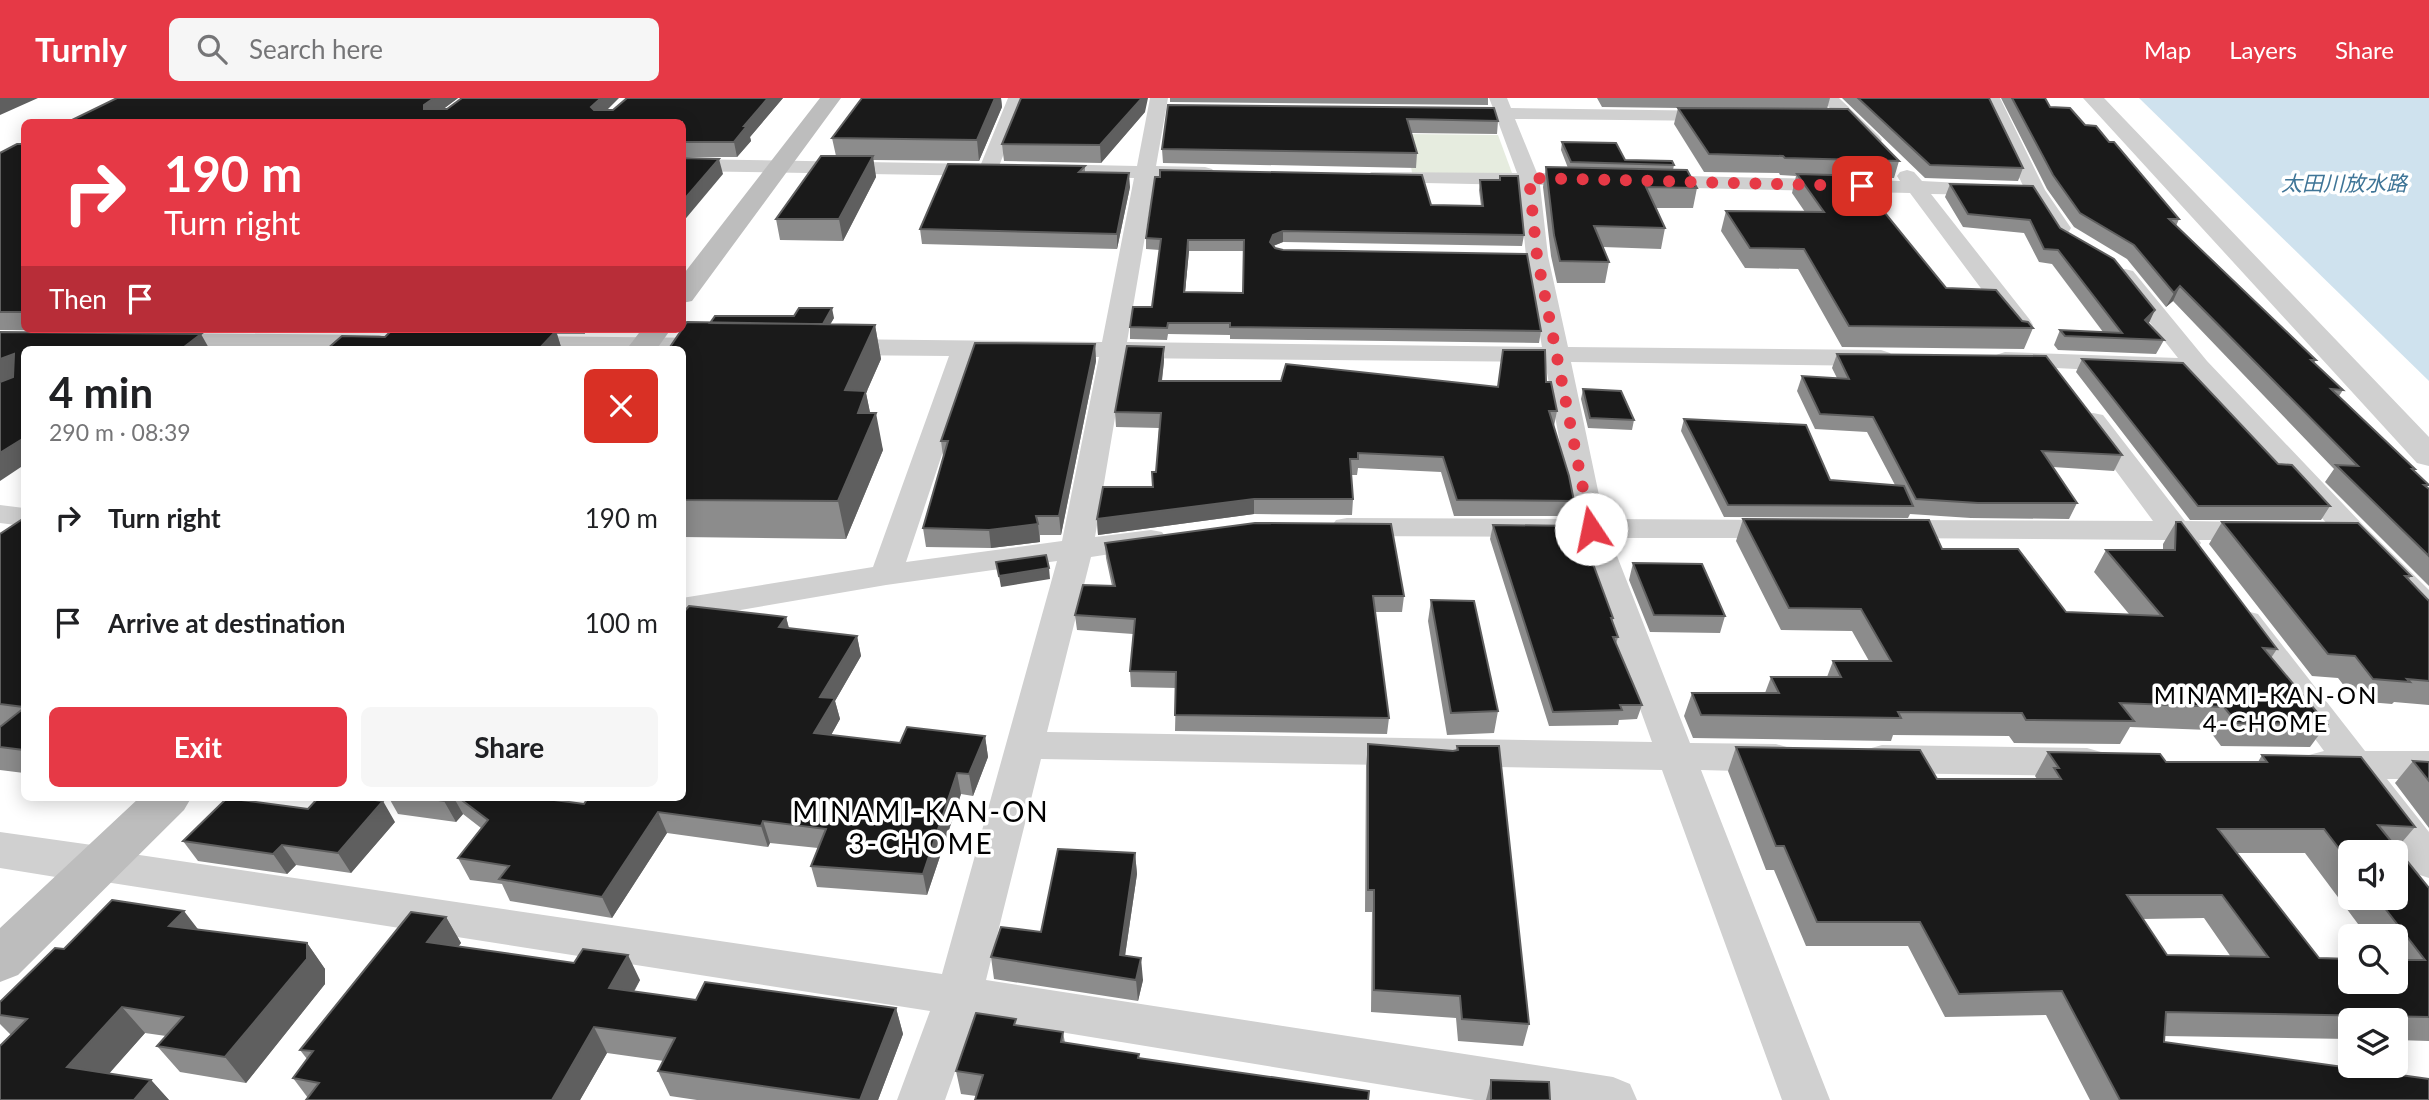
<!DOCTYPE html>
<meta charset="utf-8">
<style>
:root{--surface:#fff;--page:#f6f6f6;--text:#202124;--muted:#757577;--accent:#e63946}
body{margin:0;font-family:Lato,"Noto Sans JP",sans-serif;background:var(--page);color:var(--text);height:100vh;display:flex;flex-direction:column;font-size:26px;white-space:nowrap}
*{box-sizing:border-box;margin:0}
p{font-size:23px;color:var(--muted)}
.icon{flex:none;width:38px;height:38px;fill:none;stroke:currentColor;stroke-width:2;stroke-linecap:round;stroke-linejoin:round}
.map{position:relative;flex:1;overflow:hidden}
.panel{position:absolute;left:21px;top:248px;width:665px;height:455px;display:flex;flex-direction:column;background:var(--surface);border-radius:10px;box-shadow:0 4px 18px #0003}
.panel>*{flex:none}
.top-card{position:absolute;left:21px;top:21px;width:665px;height:214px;border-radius:10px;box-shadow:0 4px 18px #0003;background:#e63946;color:#fff;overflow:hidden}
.buttons{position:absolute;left:2338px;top:742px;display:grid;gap:14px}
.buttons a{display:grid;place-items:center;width:70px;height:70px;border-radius:10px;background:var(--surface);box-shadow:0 4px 18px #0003;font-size:35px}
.pin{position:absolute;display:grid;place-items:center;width:60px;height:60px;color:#fff;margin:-30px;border-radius:14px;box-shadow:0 4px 10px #0006}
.me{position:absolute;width:77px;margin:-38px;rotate:349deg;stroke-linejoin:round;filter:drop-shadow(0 0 5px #0008)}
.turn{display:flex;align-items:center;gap:24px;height:147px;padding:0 28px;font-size:32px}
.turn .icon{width:91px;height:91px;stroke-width:2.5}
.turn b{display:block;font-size:49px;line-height:60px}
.then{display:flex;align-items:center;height:66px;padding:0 28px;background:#0003;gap:14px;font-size:26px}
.round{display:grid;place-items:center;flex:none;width:74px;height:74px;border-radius:10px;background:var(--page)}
.summary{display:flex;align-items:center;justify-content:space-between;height:119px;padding:0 28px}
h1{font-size:42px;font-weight:700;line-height:52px}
.button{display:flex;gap:14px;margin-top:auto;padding:14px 28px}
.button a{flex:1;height:80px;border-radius:10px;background:var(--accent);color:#fff;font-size:28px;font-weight:700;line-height:80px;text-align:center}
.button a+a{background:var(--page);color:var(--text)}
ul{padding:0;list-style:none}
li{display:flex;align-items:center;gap:21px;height:105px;padding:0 28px}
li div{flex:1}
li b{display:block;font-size:26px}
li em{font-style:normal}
header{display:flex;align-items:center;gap:42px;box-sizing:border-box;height:98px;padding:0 35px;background:var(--accent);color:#fff}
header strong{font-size:33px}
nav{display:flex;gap:38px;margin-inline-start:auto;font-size:24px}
.search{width:490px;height:63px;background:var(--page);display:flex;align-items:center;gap:18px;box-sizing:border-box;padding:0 24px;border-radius:10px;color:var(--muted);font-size:26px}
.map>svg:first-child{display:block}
.green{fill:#e6ecdf}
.water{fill:#cfe2ee}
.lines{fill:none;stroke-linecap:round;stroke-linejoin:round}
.minor{fill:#d0d0d0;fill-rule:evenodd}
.tertiary{fill:#d0d0d0;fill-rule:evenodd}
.secondary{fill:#bdbdbd;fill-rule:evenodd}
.wall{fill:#8c8c8c;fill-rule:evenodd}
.shaded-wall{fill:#5f5f5f}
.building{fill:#1a1a1a;stroke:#5f5f5f;stroke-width:2;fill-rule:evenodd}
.route{stroke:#e63946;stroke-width:12;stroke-dasharray:0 21.6}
.labels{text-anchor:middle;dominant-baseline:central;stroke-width:7;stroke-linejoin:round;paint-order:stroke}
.far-water-label{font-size:21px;font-style:italic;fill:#3f7597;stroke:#fff}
.neighbourhood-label{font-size:24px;letter-spacing:2px;fill:#000;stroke:#fff}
.near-neighbourhood-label{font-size:28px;letter-spacing:2px;fill:#000;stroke:#fff}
</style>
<header>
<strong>Turnly</strong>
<div class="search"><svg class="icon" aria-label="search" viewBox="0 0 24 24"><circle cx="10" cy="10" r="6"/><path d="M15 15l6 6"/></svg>Search here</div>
<nav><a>Map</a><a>Layers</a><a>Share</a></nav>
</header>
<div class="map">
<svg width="2429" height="1002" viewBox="0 0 2429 1002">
<rect width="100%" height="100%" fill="#fff"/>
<!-- green -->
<path class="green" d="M1406 36 1498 37 1512 75H1412Z"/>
<!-- water -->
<path class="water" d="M2139 0H2429V283Z"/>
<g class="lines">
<!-- minor -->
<path class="minor" d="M1008 0H1026L999 68 1002 72 999 76 992 78 682 73V61L981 66Z
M1150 0H1168L1156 68 1205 69 1212 71 1215 75 1212 79 1205 81 1155 80 1127 244 1542 249 1526 158 1519 87 1378 84 1371 82 1368 78 1371 74 1517 75 1497 21 1478 19 1475 15 1478 11 1493 10 1489 0H1507L1511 10 1721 13 1730 18 1721 23 1515 21 1537 75 1590 76 1597 78 1600 82 1597 86 1590 88 1540 87 1548 158 1568 249 1881 252 1890 255 1894 260 1890 265 1881 268 1571 264 1604 421 1783 422 1794 424 1799 431 1794 438 1783 440H1610L1690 645 1776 646 1790 650 1795 660 1790 670 1776 674 1701 672 1830 1002H1782L1662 672 1041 661 986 882 1613 979 1630 986 1637 1002H1475L974 920 945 1002H897L930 913 99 783 84 779 78 767 84 755 99 751 942 876 1057 463 886 487 682 522V500L873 469 949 258 832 257 823 254 819 249 823 244 832 241 1102 244 1134 80 1042 78 1035 76 1032 72 1035 68 1042 66 1137 68ZM975 258 1099 259 1062 443 906 464ZM1125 260 1545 264 1574 421 1347 420 1336 422 1331 429 1336 436 1347 438 1578 439 1652 644 1047 634 1091 459 1162 448 1167 441 1162 434 1151 432 1095 439Z
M1820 0H1839L1879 38 1882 42 1879 46H1865Z
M1982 0H2000L2045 92 2071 130 2068 135H2052L2025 92Z
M1907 72 1914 74 1922 83 1999 87 2002 91 1999 95 1992 97 1931 96 2030 222 2033 227 2030 232 2021 234 2012 232 1910 95 1647 89 1640 87 1637 83 1640 79 1647 77 1900 83 1897 78 1900 74Z
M2125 171 2133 173 2207 263 2364 428 2429 492V522L2417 519 2342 442 2191 277 1996 267 1992 262 1996 257 2005 254 2178 260 2113 178 2117 173Z
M160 235 379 237 388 240 392 245 388 250 381 252 151 248 147 243 151 238Z
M514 238 715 240 724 243 728 248 724 253 682 255V252L505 251 501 246 505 241Z
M2093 315 2103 317 2185 423 2263 424 2274 426 2279 433 2274 440 2263 442H2199L2201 445 2196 452C2182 455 2175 454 2167 442L1890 440 1879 438 1874 431 1879 424 1890 422 2153 423 2079 323 2083 317Z
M0 407 24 410V428L0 425Z
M2246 513 2258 516 2365 653H2429V681H2387L2429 734V780L2414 775 2344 681H2323L2309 677 2304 667 2309 657 2324 653 2229 524 2234 516Z
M1882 647 2087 650 2101 654 2106 664 2101 674 2087 678 1882 675 1868 671 1863 661 1868 651Z"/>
<!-- tertiary -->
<path class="tertiary" d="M2083 0H2104L2429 339V368L2417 365Z
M0 734 99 748 116 754 123 767 116 780 99 786 0 770Z"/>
<!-- secondary -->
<path class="secondary" d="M820 0H841L692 203 682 205V178Z
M642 231H671L656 252H626Z
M139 700H191L184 712 18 877 0 884V830Z"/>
</g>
<!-- wall -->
<path class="wall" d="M458 0 443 11 613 12 627 0H783L750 39 751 43 737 59H682V24H68Z
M862 0H1001L1002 9 979 63 873 62 876 79 843 143 780 142 776 121 836 58 832 40Z
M1170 0H1488V7L1170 4Z
M1597 0H1830L1827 11 1899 63 1894 80H1869L1876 88 1872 99 1946 190 2022 223 2033 230 2024 251 1842 249 1798 171 1745 170 1721 133 1726 113 1805 114 1792 95 1796 78 1780 77 1779 75 1704 74 1674 26 1678 10 1602 9Z
M1842 0H1989L2023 70 2018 83 1925 80Z
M2001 0H2045L2050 9 2085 27 2179 121 2176 128 2316 262 2314 265 2343 292 2339 298 2415 371 2414 373 2429 387 2427 389 2429 391V488L2325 384 2334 371 2173 203 2166 209 2127 161 2074 129 2047 91Z
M1168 7 1498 23 1497 36 1411 35 1417 55 1416 70 1163 65 1162 51Z
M1145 14 1101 65 1004 63 1002 46Z
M1562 44 1625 62 1674 67 1673 72 1697 90 1693 110H1656L1665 130 1661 151 1603 149 1609 164 1605 185H1557L1551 158 1543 89 1546 69 1568 70 1561 52Z
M24 46V231H142L140 233 0 232V55Z
M1085 68V74L1130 89 1117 151 922 146 920 131Z
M1500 78 1524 137 1522 148 1283 144 1273 148 1275 150 1541 233 1539 245 1230 241V237L1168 236 1167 242 1130 241V229L1152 209 1160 152 1146 151V140L1431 107 1481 108 1479 92 1480 82H1499ZM1189 153H1244L1243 195 1185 194Z
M1950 86 2060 130 2164 242 2156 256 2058 252 2054 247 2060 232 2103 234 2052 166 2039 164 2024 135 1963 129 1945 99Z
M834 220 830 226 875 227 881 261 866 295 870 315 883 352 846 441 682 439V252L710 225Z
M460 231H589L584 236H557L562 252H326L385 239 461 234Z
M1095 246 1096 263 1061 437H1040V444L991 450 926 449 923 430 943 359 941 343Z
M1837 256 2122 357 2114 373 2053 369 2077 405 2069 421 1971 420 1910 416 1908 420 1724 419 1681 333 1684 321 1830 382 1895 387 1867 334 1815 331 1797 293 1802 278 1837 280 1832 270Z
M2082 261 2278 366 2330 408 2321 422H2190L2076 274Z
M1164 263 1162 283 1498 289 1546 284 1557 313 1554 328 1574 403 1571 418H1454L1441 374 1358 370 1357 377H1351L1353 401 1352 417 1254 416 1098 437 1097 421 1152 389V374H1156L1159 330 1116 329 1115 314Z
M1583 291 1634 322 1632 332 1588 330 1581 301Z
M24 420V675L0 672V629L1 628H0V436Z
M1743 421 1942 451 2066 514 2129 516 2094 474 2106 452H2163V446L2176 424 2277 551 2271 560 2327 626 2310 649 2221 648 2209 632 2130 629 2120 646 2014 645 2009 638 1893 637 1891 643 1693 640 1684 618 1692 595H1765L1771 579H1827L1833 563H1869L1852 533 1781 532 1736 443Z
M2222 424 2411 478 2409 481 2429 503V607L2394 604 2392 606 2356 603 2338 580 2312 578 2209 446Z
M1493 427 1613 520 1612 524 1618 539 1616 546 1642 607 1637 621 1619 622 1618 627 1549 628 1490 441Z
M1105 445 1404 498 1402 514H1375L1389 620 1387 636 1175 633 1176 590 1131 589 1130 573 1133 536 1077 532 1075 517 1112 488 1106 460Z
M1633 465 1725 518 1720 535 1650 534 1629 482Z
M1431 502 1498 613 1494 635 1447 637 1428 523Z
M786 519 789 530 857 538 861 558 835 603 840 621 831 637 900 645 985 638 988 659 973 698 961 696 927 797 817 789 811 768 818 750 770 745 768 749 667 735 612 820 510 803 502 786 470 782 458 760 481 730 463 716 456 724 398 716 389 700H543L584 706Z
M1368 646 1453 653H1456L1457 648 1529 926 1523 948 1458 943 1456 920 1371 914 1372 814H1365L1366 668Z
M1736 649 1937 681H2037L2035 678 2048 654 2166 664H2258L2262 657 2415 729 2397 750 2429 790V943L2396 942V922H2350V941L2164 938V944L2429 1002H2090L2046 917 1945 919 1908 848H1806L1774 772H1766L1728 673ZM2350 754 2396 800H2350ZM2237 755H2305L2367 838H2396V884L2319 860ZM2204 820 2231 859 2167 857 2142 821Z
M2413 663 2429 664V730L2395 685Z
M395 724 351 775 296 767 287 776 198 763 183 743Z
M1135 755 1137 776 1125 858 1143 882 1138 903 994 881 991 859 1041 834Z
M446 819 461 845 458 848 640 882 634 894 696 902 896 910 903 936 878 1002H697L670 998 658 973 664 963 607 955 580 1002H306L308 1000 293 980 307 961 300 952Z
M199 832 307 845 325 871V886L246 985 180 974 157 948 166 938 145 935 108 976 151 982 169 1002H0L11 937 0 926V904L64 851Z
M1018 928 1063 934 1065 945 976 998 961 996 956 973Z
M1491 982 1550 1002H1486Z"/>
<!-- shaded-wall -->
<path class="shaded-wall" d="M0 0H38L0 17Z
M434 0H458L429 22 424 11V7Z
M601 0H619L595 24 591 9Z
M768 0H783L750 39 751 43 737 59 734 44 744 28Z
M995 0H1001L1002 9 979 63 977 42Z
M1142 0H1148L1145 14 1101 65 1100 47Z
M873 58 876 79 843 143 839 121Z
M719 61 723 76 682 125V104Z
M1129 75 1130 89 1117 151V136Z
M1283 133V144L1273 148 1270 144 1273 137Z
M1188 142 1189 153 1184 205V194Z
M2180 188 2173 203 2166 209 2174 195Z
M832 210 834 220 823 239 821 229Z
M2155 212 2148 227 2145 222Z
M875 227 881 261 866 295 872 324 876 315 883 352 846 441 838 403 845 292Z
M583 231H589L584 236Z
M556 233 562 252H538Z
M201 236 210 252H185L184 249Z
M1095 246 1096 263 1061 437 1059 418Z
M1164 249V263L1160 297 1159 283Z
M14 256 24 275 0 284V261Z
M24 340V367L0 383V355Z
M1254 401V416L1098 437 1097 421Z
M1038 426 1040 444 991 450 989 432Z
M1049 470 1050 481 1001 489 999 478Z
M786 519 791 539 779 529Z
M857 538 861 558 835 603 840 621 820 657 814 635 820 599Z
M985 638 988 659 973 698 969 676Z
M957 675 961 696 927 797 923 776Z
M447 700H454L463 716 456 724 444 703Z
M383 703 395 724 351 775 338 755Z
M658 714 667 735 612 820 602 799Z
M763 723 770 745 768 749 761 728Z
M282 747 296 767 287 776 273 756Z
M1135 755 1137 776 1122 878 1120 857Z
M184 813 204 839 169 828Z
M446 819 461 845 443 869 427 844Z
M307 845 325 871V886L246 985 225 959Z
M628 857 640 882 621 916 609 890Z
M1141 860 1143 882 1138 903 1136 882Z
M122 909 145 935 92 995 67 969Z
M896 910 903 936 878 1002H860Z
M594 929 607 955 580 1002H552Z
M151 982 169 1002H134Z"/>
<!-- building -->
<path class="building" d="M117 0H434L424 7V11H447L462 0H601L591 9 594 12H613L627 0H768L744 28H747L734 44H682V24H68Z
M862 0H995L977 42 832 40Z
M1021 0H1142L1100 47 1002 46Z
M1858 0H1989L2023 70 1930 67Z
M2012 0H2045L2050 9 2070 10 2085 27 2096 28 2109 44H2114L2179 121H2169L2316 262H2311L2343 292 2331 291 2415 371H2412L2429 387H2424L2429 391V458L2336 367 2358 368 2180 188 2174 195 2134 147 2080 115 2053 77Z
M1168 7 1494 10 1498 23 1407 21 1417 55 1162 51Z
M1678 10 1848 11 1899 63 1785 60 1783 58 1709 56Z
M1562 44 1616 45 1625 62 1672 63 1674 67 1571 64Z
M17 46H24V214H0V55Z
M821 58H873L839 121H776Z
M682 60 719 61 682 104Z
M948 66 1085 68 1079 74 1129 75 1117 136 920 131Z
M1546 69 1687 72 1697 90 1646 89 1665 130 1594 128 1609 164 1560 163 1554 137Z
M1160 72 1422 77 1431 107 1483 108 1480 82H1500V78H1518L1524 137 1283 133 1273 137 1270 144 1275 150 1283 152 1527 156 1541 233 1230 229V225H1168L1167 230 1130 229 1133 209H1152L1161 141 1146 140 1155 79H1160ZM1188 142H1244L1243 195 1184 194Z
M1797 76 1867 78 1876 88H1863L1946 190 1996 192 2022 223 2028 224 2033 230 1849 228 1804 151 1750 150 1726 113 1824 114Z
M1950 86 2033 88 2060 130 2114 161 2155 212 2145 222 2164 242 2065 238 2060 232 2122 235 2058 152 2044 151 2030 122 1968 116Z
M799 210H832L823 226 710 225 715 218H794Z
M687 224 875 227 845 292 866 293 858 315H876L838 403 682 402V252H668Z
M556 233 538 252H326L342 238 385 239 390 234Z
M0 234 201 236 184 249 207 250 204 252H24V340L0 355V284L13 279 14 256 0 261Z
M975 245 1095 246 1059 418H1036L1038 426 989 432 923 430 948 343H941Z
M1127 248 1164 249 1159 283H1281L1286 266 1498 289 1503 252H1545L1546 284H1551L1557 313H1549L1569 378 1574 403 1457 402 1443 359 1358 355V361H1350L1353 401H1254L1097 421 1103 389H1153L1152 374H1156L1161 315 1115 314Z
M1837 256 2046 258 2122 357 2042 353 2077 405H1978L1916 401 1873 319 1820 316 1802 278 1849 281Z
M2082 261 2183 265 2278 366 2292 367 2330 408H2198Z
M1583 291 1621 293 1634 322 1590 320Z
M1684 321 1806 327 1830 382 1904 388 1913 408 1728 407Z
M24 420V609L0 606V436Z
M1743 421 1929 422 1942 451H2018L2066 514 2162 518 2106 452H2175L2176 424H2181L2277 551 2263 550 2327 626 2237 625 2224 609 2120 605 2134 623 2026 622 2022 615 1898 614 1901 620 1701 617 1692 595H1779L1771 579H1841L1833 563H1891L1861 511 1789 510Z
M2222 424 2358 425 2411 478H2405L2429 503V583L2407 581 2410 584 2373 581 2355 558 2328 556Z
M1255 425 1391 426 1404 498H1373L1389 620 1175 617 1176 574 1130 573 1135 521 1075 517 1083 487 1115 488 1105 445Z
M1493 427 1579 428 1613 520H1611L1618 539H1613L1642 607H1620L1622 612 1553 614Z
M1046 457 1049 470 999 478 996 464Z
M1633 465 1702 466 1725 518 1654 517Z
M1431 502 1474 503 1498 613 1451 615Z
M689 508 786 519 779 529 857 538 820 599 835 600 814 635 900 645 907 629 985 638 969 676 957 675 923 776 811 768 826 731 763 723 761 728 658 714 602 799 499 781 509 768 458 760 488 722 459 700H539L584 706 588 700H682V516Z
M24 610V652L0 649V629Z
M1368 646 1453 653 1458 652 1457 648H1499L1529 926 1462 921 1460 898 1374 892V792H1368Z
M1736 649 1920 652 1937 681H2061L2054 670H2059L2048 654 2160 656 2166 664H2267L2262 657 2361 659 2415 729 2378 727 2429 790V919L2166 914 2164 944 2429 981V1002H2120L2062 893 1959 896 1920 824H1817L1784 748H1776ZM2218 731H2324L2350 765V754H2396V800H2377L2425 862H2396V884H2350V861L2319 860ZM2127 797H2222L2268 859 2167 857Z
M2413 663 2429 664V683Z
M227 700 308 711 318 700H360L383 703 338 755 282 747 273 756 183 743Z
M426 700H447L444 703Z
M1058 751 1135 755 1120 857 1141 860 1136 882 991 859 1001 829 1041 834Z
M112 802 184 813 169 828 307 845V861L225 959 157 948 183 919 122 909 67 969 151 982 134 1002H0V948L27 921 0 917V904L55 850 64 851Z
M411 814 446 819 427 844 574 865 583 851 628 857 609 890 696 902 705 884 896 910 860 1002 658 973 675 940 594 929 552 1002H306L319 985 293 980 313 953 300 952Z
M976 915 1016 921 1014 927 1063 934 1061 944 1139 956 1138 960 1369 993 1368 1002H975L983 977 956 973Z
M1491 982 1549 984 1550 1002H1491Z"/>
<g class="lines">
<!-- route -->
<path class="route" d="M1591 431 1537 158 1529 80 1862 88"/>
</g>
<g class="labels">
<!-- far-water labels -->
<g class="far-water-label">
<text x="2344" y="84">太田川放水路</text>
</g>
<!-- neighbourhood labels -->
<g class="neighbourhood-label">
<text x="2266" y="596">MINAMI-KAN-ON<tspan x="2266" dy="28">4-CHOME</tspan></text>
</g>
<!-- near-neighbourhood labels -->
<g class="near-neighbourhood-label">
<text x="921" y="713">MINAMI-KAN-ON<tspan x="921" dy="32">3-CHOME</tspan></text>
</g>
</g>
</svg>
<div class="buttons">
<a><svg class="icon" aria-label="sound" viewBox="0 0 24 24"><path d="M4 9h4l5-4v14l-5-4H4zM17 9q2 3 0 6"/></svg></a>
<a><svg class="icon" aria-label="search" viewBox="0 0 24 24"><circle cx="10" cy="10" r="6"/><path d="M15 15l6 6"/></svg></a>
<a><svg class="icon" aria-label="layers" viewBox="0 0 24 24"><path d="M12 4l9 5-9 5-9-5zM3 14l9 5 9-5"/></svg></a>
</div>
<div class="pin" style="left:1862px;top:88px;background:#d93025"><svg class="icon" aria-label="arrive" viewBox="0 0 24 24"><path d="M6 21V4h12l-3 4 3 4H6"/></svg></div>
<svg class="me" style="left:1591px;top:431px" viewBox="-20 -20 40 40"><circle r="19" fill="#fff"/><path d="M0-13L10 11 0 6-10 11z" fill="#e63946"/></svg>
<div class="top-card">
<div class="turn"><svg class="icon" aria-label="right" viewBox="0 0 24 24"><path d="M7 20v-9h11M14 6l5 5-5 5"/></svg><div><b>190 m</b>Turn right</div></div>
<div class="then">Then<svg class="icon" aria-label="arrive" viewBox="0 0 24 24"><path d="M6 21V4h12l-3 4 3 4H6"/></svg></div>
</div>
<section class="panel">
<div class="summary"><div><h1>4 min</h1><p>290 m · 08:39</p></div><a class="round" style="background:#d93025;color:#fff"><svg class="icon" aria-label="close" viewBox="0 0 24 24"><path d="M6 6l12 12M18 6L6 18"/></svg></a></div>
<ul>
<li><svg class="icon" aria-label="right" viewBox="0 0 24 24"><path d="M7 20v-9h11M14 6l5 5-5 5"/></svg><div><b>Turn right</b></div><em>190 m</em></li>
<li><svg class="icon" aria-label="arrive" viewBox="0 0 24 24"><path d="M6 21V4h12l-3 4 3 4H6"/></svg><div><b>Arrive at destination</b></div><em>100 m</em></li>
</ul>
<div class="button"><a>Exit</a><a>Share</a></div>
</section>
</div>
